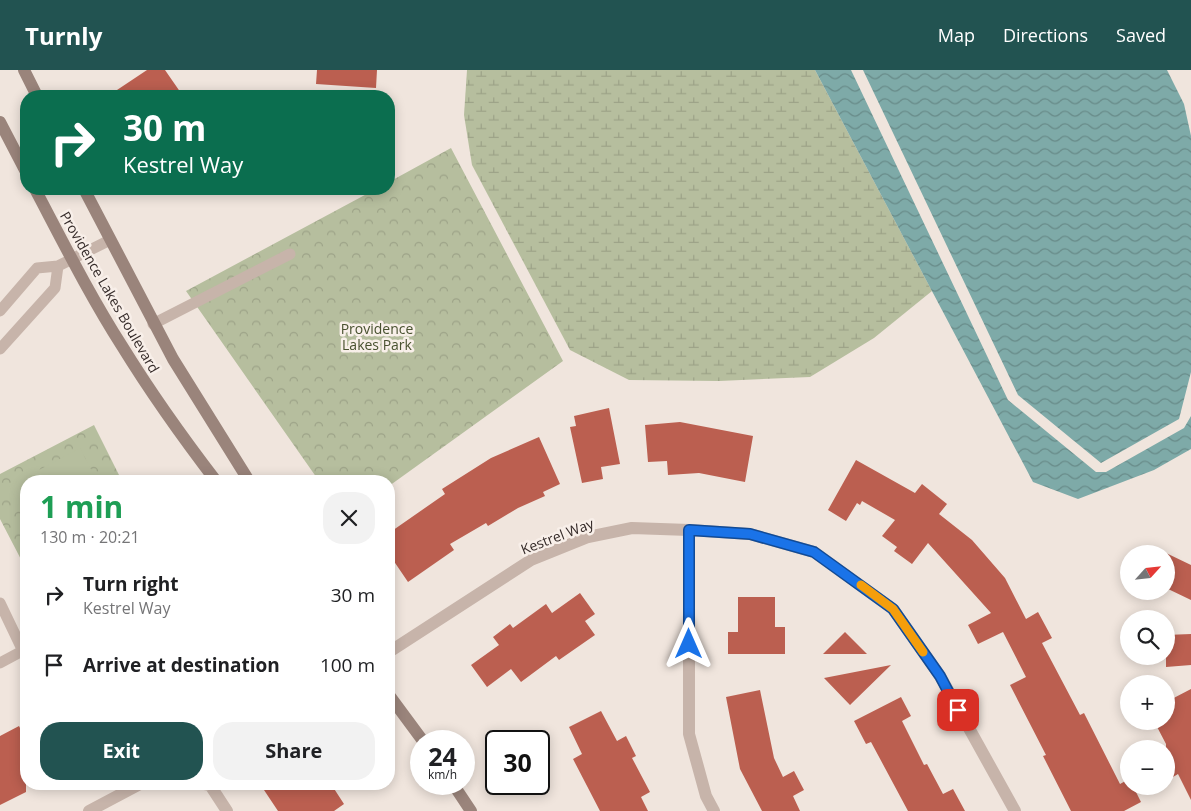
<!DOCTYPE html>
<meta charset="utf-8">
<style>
:root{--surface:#fff;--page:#f2f2f2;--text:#202124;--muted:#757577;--accent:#225351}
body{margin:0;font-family:"Open Sans",sans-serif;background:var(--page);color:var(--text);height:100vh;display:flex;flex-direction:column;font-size:19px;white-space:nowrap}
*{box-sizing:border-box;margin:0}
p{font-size:16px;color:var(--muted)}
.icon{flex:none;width:28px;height:28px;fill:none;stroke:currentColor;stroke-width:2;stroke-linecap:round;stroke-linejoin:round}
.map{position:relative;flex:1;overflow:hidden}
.sheet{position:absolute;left:20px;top:405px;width:375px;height:315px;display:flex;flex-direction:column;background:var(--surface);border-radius:20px;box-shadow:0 2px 12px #0003}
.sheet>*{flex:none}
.banner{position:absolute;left:20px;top:20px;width:375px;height:105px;border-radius:20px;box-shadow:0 2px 12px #0003;background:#0b6e4f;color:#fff;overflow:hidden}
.needle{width:32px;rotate:63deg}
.tools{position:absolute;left:1120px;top:475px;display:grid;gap:10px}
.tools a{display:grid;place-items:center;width:55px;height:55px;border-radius:50%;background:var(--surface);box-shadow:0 2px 12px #0003;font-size:25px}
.speed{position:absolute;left:410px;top:660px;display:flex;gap:10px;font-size:25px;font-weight:700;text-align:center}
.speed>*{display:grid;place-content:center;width:65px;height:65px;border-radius:50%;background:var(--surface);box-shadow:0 2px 12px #0003;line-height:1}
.speed small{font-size:12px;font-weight:400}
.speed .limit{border:2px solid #111;border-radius:8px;background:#fff;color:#111}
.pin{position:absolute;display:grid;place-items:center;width:42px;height:42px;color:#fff;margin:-21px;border-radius:10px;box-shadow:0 2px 8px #0006}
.me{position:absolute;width:55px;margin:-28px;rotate:0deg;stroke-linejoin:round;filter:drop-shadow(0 0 4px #0008)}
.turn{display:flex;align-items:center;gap:18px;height:105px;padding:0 20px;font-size:22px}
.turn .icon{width:65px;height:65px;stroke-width:2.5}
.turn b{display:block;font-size:35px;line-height:42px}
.round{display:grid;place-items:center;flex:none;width:52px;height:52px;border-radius:20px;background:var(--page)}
.headline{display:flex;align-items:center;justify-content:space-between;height:85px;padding:0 20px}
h1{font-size:30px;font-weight:700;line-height:38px;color:#1e9e55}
.action{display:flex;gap:10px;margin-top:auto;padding:10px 20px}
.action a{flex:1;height:58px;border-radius:20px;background:var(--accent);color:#fff;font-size:20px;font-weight:700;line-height:58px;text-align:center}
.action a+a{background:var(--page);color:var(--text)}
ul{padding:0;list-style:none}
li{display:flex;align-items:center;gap:15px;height:70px;padding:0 20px}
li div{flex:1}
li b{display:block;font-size:19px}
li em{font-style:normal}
header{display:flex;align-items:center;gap:30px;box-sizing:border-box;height:70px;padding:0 25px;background:var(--accent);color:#fff}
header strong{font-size:24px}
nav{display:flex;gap:28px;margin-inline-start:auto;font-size:18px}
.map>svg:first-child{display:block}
.wetland{fill:url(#wetland-marsh)}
.park{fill:url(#park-crowns)}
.pitch{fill:#b6be9e}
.water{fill:url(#water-waves)}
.building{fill:#bb5f50}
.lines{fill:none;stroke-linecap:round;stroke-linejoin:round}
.lane{stroke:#c7b4aa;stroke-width:11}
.street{stroke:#c7b4aa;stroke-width:12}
.secondary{stroke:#9a847b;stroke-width:12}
.route-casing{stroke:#114b97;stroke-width:12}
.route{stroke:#1a73e8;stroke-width:9}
.slow{stroke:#f59e0b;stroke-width:9}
.labels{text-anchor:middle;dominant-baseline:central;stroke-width:5;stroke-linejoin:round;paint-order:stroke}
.street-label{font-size:14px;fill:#352b29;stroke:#f8efe9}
.park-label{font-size:14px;fill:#48512f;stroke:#f8efe9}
</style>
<header>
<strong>Turnly</strong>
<nav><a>Map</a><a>Directions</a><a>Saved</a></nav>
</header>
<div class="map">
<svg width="1191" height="741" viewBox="0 0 1191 741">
<defs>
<pattern id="wetland-marsh" width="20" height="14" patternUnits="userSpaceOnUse" patternTransform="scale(1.25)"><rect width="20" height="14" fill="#b6be9e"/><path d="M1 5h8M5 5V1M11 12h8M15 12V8" fill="none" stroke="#9da388"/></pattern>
<pattern id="park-crowns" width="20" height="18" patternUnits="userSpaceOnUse" patternTransform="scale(1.25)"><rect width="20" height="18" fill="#b6be9e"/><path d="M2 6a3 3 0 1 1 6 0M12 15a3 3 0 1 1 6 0" fill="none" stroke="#9da388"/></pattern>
<pattern id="water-waves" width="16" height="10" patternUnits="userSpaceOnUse" patternTransform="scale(1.25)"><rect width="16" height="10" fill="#7eaaa8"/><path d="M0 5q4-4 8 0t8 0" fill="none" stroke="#688b89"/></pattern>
</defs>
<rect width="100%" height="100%" fill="#f0e5dd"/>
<!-- wetland -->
<path class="wetland" d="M467 0H815L932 221 874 268 810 307 719 311 629 310 570 280 472 95 464 45Z"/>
<!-- park -->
<path class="park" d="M451 78 563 291 389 416V411H319L186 221 376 119H389V112Z
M94 355 122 411H26V499L0 449V404Z"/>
<!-- pitch -->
<path class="pitch" d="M80 378 97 411H26V449L9 416Z"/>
<!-- water -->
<path class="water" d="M815 0H851L1008 330 1096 402H1106L1184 358 1191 346V379L1154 400 1078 429 1033 412Z
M863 0H1167L1184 34 1191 66V302L1179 349 1101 393 1018 325Z"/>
<!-- building -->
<path class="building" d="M147 0H165L183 26H108Z
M317 0H377L376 18 316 14Z
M609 338 620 394 601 397 603 409 582 413 570 357 576 356 574 346Z
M680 352 753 366 745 412 699 403 668 405 667 391 648 392 645 355Z
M539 367 560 414 543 422 545 426 518 438 488 456 486 453 450 474 454 480 408 512 389 484V463L445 424 442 419 491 388Z
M856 390 915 423 922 414 947 434 939 444 972 470 1005 508 1026 549 1038 542 1052 568 1042 573 1080 645 1084 643 1120 714 1129 709V716H1133L1141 732 1124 741H1071L1043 686 1046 685 1010 615 1026 607 1003 562 978 574 968 555 991 543 928 473 912 494 894 481 897 477 882 466 895 450 862 431 860 435 857 433 846 451 828 440Z
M1166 483 1191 495V530L1166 518Z
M580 523 595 544 585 551 595 565 559 590 556 586 521 612 511 599 487 617 471 595 499 575 493 567 510 554 513 558 546 534 552 543Z
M738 527H775V557H785V584H728V562H738Z
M845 562 867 584H823Z
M1191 564V595L1166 597V565Z
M891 595 850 635 824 608Z
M1191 619V730L1178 704 1173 707 1166 694V674L1154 651H1166V632Z
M760 620 774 688 783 707 794 701 804 720 793 726 800 741H762L740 699 726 627Z
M901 627 911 646 902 651 924 695 927 694 943 724 953 719 965 741H908L871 672 866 674 854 651Z
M601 641 617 671 626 666 636 686 632 688 650 722 641 727 648 741H600L573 689 582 684 569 657Z
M19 656 26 670V722L0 735V666Z
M260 714H331L344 734 334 741H278Z"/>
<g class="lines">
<!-- lane -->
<path class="lane" d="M0 241 37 198 58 196 110 170
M153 254 290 184
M0 279 55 218 58 196
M0 533 23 581
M0 593 26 579"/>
<!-- street -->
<path class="street" d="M689 460V664L706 726 714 741
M389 582 531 490 588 467 632 458 689 460 750 464 814 482 893 539 940 606 1015 741
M205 714 210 715 227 741
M89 741 140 714"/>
<!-- secondary -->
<path class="secondary" d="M24 0 37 26
M0 52 26 102
M35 119C63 172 90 226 122 276 151 323 183 368 216 411
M84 119 173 289 249 411
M389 625 423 671
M453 714 471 741"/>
</g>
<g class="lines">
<!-- route casing -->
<g class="route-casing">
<path id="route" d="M689 574V460L750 464 814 482 893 539 940 606 958 640"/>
</g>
<!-- route -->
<use href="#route" class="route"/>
<!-- slow -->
<path class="slow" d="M861 515 893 539 923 582"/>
</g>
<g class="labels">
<!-- street labels -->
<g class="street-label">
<text transform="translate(110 222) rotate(60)">Providence Lakes Boulevard</text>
<text transform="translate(557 466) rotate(-21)">Kestrel Way</text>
</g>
<!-- park labels -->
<g class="park-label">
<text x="377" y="258">Providence<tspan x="377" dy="16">Lakes Park</tspan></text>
</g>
</g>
</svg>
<div class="tools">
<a><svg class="needle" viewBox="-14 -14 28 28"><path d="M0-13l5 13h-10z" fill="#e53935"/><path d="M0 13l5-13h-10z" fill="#757577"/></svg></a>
<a><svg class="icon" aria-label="search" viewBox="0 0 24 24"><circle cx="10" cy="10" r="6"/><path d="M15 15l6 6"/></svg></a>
<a>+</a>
<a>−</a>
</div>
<div class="speed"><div>24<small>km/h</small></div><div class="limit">30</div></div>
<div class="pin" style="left:958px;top:640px;background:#d93025"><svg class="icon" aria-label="arrive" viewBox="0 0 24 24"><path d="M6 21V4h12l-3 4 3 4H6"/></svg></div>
<svg class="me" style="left:689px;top:574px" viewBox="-20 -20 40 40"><path d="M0-17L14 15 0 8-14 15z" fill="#1a73e8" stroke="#fff" stroke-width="4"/></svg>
<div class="banner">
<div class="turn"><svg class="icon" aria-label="right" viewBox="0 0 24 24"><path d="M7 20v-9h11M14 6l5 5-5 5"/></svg><div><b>30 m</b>Kestrel Way</div></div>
</div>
<section class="sheet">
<div class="headline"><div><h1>1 min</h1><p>130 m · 20:21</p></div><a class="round"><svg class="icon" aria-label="close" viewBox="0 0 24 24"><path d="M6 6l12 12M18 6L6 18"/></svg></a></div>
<ul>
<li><svg class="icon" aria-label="right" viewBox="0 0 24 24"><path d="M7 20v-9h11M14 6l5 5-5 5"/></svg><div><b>Turn right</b><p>Kestrel Way</p></div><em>30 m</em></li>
<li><svg class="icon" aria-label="arrive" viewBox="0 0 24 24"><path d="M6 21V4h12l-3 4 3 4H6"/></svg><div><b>Arrive at destination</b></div><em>100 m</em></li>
</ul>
<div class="action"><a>Exit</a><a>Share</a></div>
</section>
</div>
